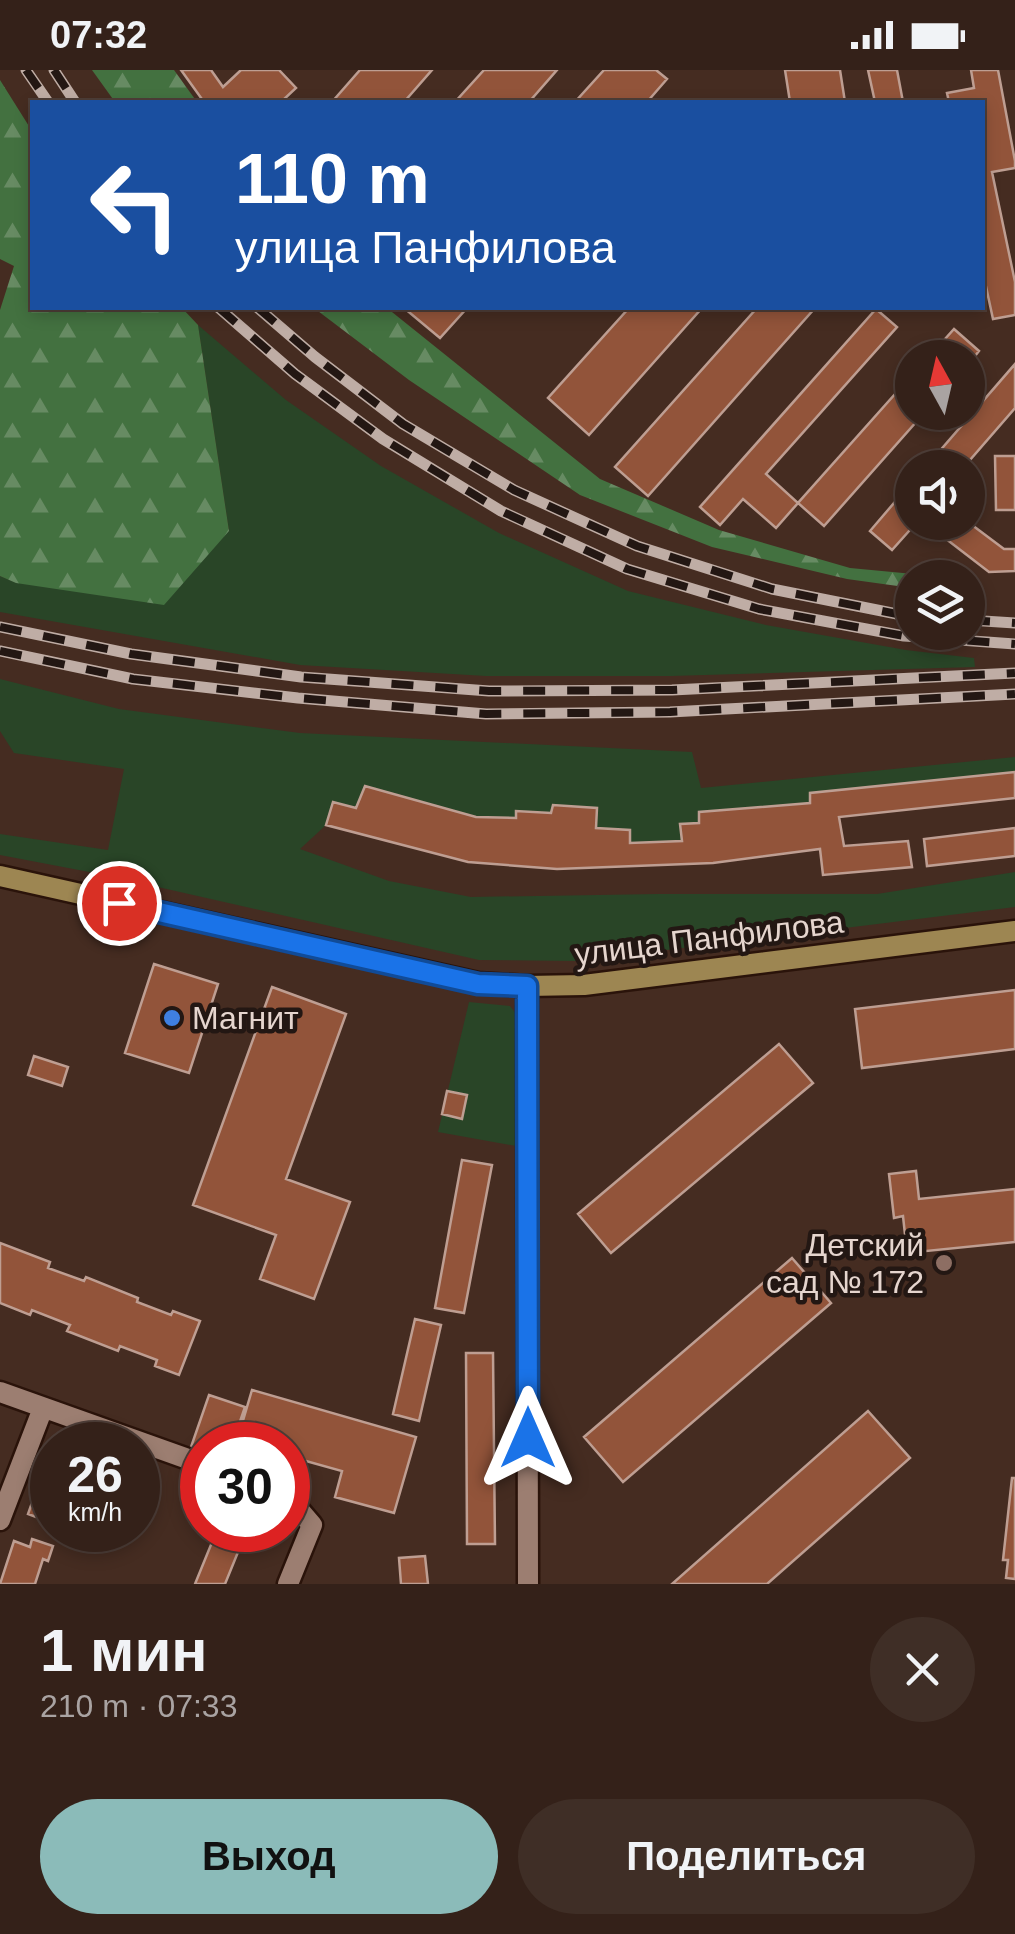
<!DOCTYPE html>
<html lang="ru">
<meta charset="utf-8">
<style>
:root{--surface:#342119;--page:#3f2e26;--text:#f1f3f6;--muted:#a9a3a2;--line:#4e3e38;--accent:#8bbbb9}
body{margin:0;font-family:Arial,sans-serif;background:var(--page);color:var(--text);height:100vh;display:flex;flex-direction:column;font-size:38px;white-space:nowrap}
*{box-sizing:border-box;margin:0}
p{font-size:32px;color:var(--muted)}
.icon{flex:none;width:55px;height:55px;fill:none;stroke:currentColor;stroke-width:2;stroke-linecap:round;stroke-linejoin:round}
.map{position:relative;height:1514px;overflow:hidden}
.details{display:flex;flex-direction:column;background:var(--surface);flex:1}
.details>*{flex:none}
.banner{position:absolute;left:30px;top:30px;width:955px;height:210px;border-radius:0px;box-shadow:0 5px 15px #0003,0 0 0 2px var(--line);background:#1a4fa0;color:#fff;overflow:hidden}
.needle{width:65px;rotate:352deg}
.tools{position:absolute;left:895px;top:270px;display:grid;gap:20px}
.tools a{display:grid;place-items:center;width:90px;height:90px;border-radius:50%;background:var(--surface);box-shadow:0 5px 15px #0003,0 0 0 2px var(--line);font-size:50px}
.speed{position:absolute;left:30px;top:1352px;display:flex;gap:20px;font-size:50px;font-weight:700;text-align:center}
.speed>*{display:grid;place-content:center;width:130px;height:130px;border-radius:50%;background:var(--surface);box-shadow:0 5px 15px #0003,0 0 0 2px var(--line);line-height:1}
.speed small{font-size:25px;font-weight:400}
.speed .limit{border:15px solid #d22;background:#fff;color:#111}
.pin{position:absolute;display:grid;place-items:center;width:85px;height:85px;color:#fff;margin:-42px;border:5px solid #fff;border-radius:50%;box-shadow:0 2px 10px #0007}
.me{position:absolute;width:110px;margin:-55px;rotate:0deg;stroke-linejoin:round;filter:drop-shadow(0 0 8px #0008)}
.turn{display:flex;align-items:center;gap:35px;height:210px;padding:0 40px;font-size:45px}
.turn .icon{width:130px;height:130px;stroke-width:2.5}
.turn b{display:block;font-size:70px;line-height:85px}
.round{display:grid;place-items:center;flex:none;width:105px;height:105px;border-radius:52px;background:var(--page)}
.headline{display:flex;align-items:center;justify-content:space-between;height:170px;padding:0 40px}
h1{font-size:60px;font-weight:700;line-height:75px}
.button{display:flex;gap:20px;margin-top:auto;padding:20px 40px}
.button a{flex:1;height:115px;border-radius:60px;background:var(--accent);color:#111;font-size:40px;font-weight:700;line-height:115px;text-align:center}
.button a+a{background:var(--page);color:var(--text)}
.status{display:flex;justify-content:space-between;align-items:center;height:70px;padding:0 50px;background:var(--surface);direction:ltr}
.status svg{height:28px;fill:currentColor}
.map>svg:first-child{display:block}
.grass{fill:#294527}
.forest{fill:url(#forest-firs)}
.building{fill:#92543a;stroke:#be9e92;stroke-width:2.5}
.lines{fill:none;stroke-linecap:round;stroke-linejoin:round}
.street-casing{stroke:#2a130a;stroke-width:25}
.secondary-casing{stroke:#2a130a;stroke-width:25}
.street{stroke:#9c7e71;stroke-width:20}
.secondary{stroke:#9d8652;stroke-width:20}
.rail-casing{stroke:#bfada5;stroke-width:11}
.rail{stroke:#231713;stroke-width:8;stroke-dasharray:22;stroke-linecap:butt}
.route-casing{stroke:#114b97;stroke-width:25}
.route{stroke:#1a73e8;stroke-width:18}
.shop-dot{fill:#3f7fe0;stroke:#231713;stroke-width:4}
.education-dot{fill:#8d6e63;stroke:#231713;stroke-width:4}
.labels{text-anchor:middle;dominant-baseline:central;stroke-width:9;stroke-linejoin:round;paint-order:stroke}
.street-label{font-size:32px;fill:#e5d5ce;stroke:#231713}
.poi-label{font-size:32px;fill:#e5d5ce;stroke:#231713;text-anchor:start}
</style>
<div class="status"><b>07:32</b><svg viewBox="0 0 49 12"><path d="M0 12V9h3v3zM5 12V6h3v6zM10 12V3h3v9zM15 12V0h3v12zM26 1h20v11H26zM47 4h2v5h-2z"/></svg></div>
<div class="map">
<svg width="1015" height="1514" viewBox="0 0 1015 1514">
<defs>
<pattern id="forest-firs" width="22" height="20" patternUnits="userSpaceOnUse" patternTransform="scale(2.5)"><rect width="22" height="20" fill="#437140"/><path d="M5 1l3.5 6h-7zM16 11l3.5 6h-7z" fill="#678b63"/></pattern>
</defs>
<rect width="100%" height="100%" fill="#452c21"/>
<!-- grass -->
<path class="grass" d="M198 255 286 330 381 396 499 463 628 521 766 555 906 580 974 588 975 597 671 606H486L300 595 0 542V506L17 513 229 461Z
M0 609 119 639 300 663 692 682 701 718 1015 687V702L811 723 810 733 700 742 699 753 680 754 682 771 630 773 629 760 596 758V738L554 735 551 743 517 741 516 748 476 747 365 716 356 738 333 732 326 755 300 779 389 811 471 827 658 824H877L1015 802V837L577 891 479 890 105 805 0 785V764L108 780 124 699 14 683 0 661Z
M469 932 510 936 520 949 516 1076 438 1062Z"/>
<!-- forest -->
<path class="forest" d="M92 0H174L197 32H115Z
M0 10 32 61V238H182L198 255 229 461 164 535 16 513 0 506V240L14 196 0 189Z
M314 238H387L600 409 719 460 850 498 945 507 912 508V518L847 509 712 477 580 425 409 310Z"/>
<!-- building -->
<path class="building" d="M181 0H211L223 17 241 0H279L296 18 281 32H204Z
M360 0H432L404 32H332Z
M484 0H557L529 32H455Z
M604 0H656L667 9 647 32H575Z
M785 0H840L845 32H790Z
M868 0H897L903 32H875Z
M971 0H998L1015 91V98L992 102 1015 212V245L993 249 982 198V32H949L947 23 974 18Z
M404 238H467L440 268Z
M629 238H702L589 365 548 328Z
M757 238H815L648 426 615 397Z
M876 239 897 257 766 404 798 433 776 458 743 429 720 455 700 437Z
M954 259 979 281 968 295V288H928Z
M1015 294V338L963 398H925Z
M912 305V342H925L824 456 798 433Z
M995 386H1015V440H996Z
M912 412V452H917L892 480 870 461Z
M924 452H968L1004 479H1015V501L989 502Z
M1015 702V728L839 747 844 776 908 771 912 797 823 805 820 779 713 793 557 799 468 792 326 755 333 732 356 738 365 716 476 747 516 748V741L551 743 553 735 597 738 596 758 630 760V773L682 771 680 754 699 753V742L810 733V723Z
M1015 758V786L927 796 924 769Z
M154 894 218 914 189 1003 125 983Z
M272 917 346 944 286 1109 350 1132 314 1229 260 1209 276 1165 193 1135Z
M1015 920V979L862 998 855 939Z
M779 974 813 1013 611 1183 578 1144Z
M34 986 68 997 62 1016 28 1005Z
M447 1021 467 1025 462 1049 442 1044Z
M462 1090 492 1095 464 1243 435 1238Z
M916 1101 919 1129 1015 1119V1172L907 1183 903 1146 894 1148 889 1104Z
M0 1173 50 1192 48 1198 84 1211 86 1207 138 1228 137 1232 171 1245 173 1241 200 1251 179 1305 155 1296 157 1290 120 1276 118 1281 67 1261 70 1255 32 1240 30 1245 0 1233Z
M792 1188 831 1233 623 1412 584 1367Z
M415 1249 441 1255 419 1351 393 1344Z
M466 1283H493L495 1474H467Z
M252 1320 416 1367 394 1443 335 1427 342 1401 288 1386V1375H250L237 1371Z
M209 1325 245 1337 232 1375H202V1381L191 1377Z
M868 1341 910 1388 767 1514H672Z
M53 1373 57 1375H52V1453L28 1444Z
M1012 1408H1015V1509L1006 1508 1008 1490H1003Z
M217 1460H247L225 1514H195Z
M32 1469 53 1476 48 1491 43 1489 35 1514H0L14 1471 30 1477Z
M425 1486 428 1514H401L399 1488Z"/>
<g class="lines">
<!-- street casing -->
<g class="street-casing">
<path id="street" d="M527 916 528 1514
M0 1322 202 1394
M288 1427 312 1455 288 1514
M0 1450 43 1338"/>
</g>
<!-- secondary casing -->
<g class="secondary-casing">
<path id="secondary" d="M0 806 478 913 527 916 584 915 1015 861"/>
</g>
<!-- street -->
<use href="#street" class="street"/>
<!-- secondary -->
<use href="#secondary" class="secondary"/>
<!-- rail casing -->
<g class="rail-casing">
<path id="rail" d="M26 0 48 32
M54 0 75 32
M219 238 295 304 383 369 501 441 627 499 759 539 904 566 1015 574
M258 238 315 287 403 354 514 420 637 476 772 519 912 547
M968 550 1015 553
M0 557 131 584 301 607 489 621 672 620 1015 603
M0 581 133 609 298 628 486 644 670 642 1015 624"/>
</g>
<!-- rail -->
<use href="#rail" class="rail"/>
</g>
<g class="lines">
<!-- route casing -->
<g class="route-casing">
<path id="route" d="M119 833 478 914 527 916 528 1368"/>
</g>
<!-- route -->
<use href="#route" class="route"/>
</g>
<!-- markers -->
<circle class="shop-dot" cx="172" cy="948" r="10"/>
<circle class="education-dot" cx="944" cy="1193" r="10"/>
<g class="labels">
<!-- street labels -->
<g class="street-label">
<text transform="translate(709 868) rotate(-7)">улица Панфилова</text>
</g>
<!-- poi labels -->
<g class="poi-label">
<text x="192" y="948">Магнит</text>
<text x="924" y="1175" text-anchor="end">Детский<tspan x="924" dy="37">сад № 172</tspan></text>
</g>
</g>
</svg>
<div class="tools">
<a><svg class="needle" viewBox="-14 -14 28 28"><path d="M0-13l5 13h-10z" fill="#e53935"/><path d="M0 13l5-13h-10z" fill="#a9a3a2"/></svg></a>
<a><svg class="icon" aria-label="sound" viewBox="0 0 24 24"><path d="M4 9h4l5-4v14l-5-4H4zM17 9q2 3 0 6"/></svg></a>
<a><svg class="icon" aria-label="layers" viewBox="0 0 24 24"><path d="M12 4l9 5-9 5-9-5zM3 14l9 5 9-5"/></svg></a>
</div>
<div class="speed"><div>26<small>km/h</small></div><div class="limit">30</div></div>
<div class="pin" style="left:119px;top:833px;background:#d93025"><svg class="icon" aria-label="arrive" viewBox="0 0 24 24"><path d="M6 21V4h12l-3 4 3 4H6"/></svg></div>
<svg class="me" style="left:528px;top:1368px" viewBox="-20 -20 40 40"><path d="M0-17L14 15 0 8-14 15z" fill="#1a73e8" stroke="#fff" stroke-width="4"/></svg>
<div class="banner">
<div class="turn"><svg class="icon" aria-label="left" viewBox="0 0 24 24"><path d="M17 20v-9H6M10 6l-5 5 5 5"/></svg><div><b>110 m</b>улица Панфилова</div></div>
</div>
</div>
<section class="details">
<div class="headline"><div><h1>1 мин</h1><p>210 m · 07:33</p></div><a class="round"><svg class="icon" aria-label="close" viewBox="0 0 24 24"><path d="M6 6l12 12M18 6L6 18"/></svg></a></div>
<div class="button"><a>Выход</a><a>Поделиться</a></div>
</section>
